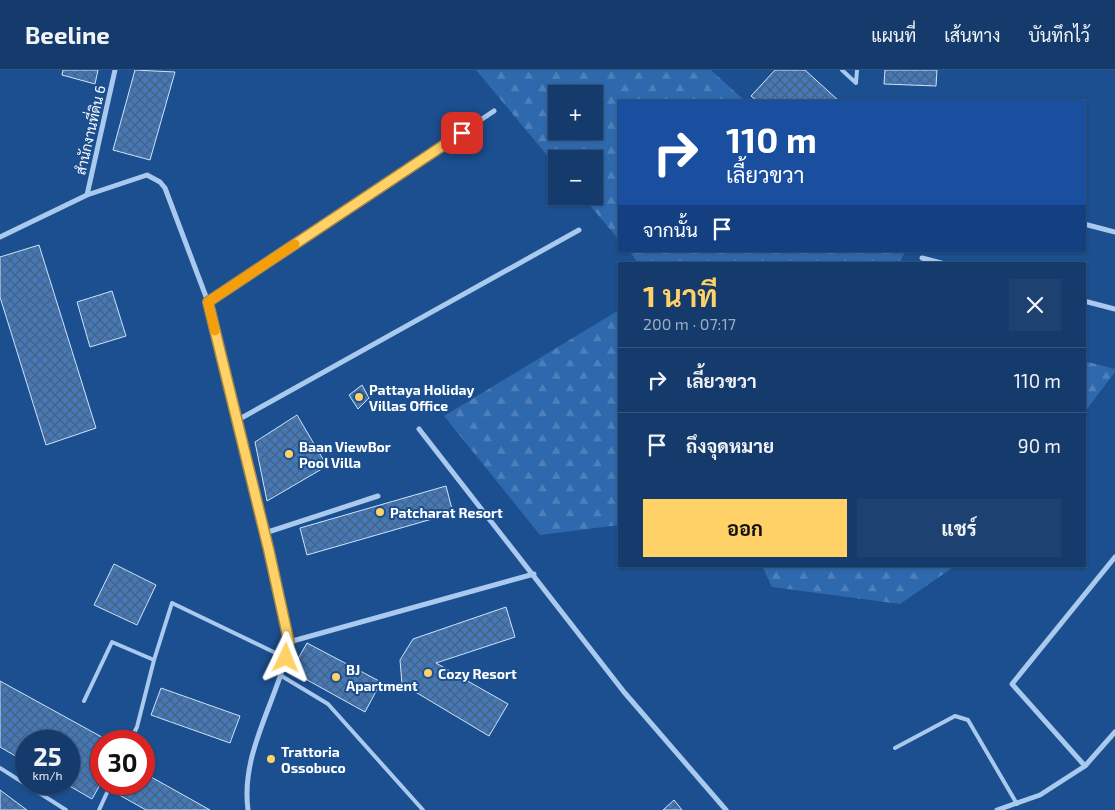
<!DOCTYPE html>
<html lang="th">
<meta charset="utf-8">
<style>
:root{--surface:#143b6b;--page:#1d4271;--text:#f1f3f6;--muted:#9dadc1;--line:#33557e;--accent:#ffd166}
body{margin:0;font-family:"Exo 2",Sarabun,sans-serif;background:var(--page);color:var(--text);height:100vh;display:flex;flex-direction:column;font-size:19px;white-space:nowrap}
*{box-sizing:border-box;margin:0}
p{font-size:16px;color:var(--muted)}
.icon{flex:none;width:28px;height:28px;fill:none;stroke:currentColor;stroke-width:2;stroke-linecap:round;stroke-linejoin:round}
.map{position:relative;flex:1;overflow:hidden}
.details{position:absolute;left:618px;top:192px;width:468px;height:305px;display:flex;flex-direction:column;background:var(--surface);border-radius:0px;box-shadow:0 1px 4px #0004,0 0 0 1px var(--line)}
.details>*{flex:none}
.top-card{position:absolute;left:618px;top:30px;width:468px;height:152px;border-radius:0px;box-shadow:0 1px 4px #0004,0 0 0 1px var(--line);background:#1a4fa0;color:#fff;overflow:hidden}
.tools{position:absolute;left:548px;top:15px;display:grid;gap:10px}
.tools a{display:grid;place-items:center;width:55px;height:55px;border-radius:0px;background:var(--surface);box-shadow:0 1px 4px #0004,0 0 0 1px var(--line);font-size:25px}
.speed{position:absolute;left:15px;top:660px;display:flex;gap:10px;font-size:25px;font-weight:700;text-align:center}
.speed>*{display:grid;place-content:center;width:65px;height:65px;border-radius:50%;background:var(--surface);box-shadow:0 1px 4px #0004,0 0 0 1px var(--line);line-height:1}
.speed small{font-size:12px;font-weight:400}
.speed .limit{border:8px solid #d22;background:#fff;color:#111}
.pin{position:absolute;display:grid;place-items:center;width:42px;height:42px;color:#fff;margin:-21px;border-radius:10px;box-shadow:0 2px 8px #0006}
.me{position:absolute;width:55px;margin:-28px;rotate:2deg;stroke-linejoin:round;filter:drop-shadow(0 0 4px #0008)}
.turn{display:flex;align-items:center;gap:18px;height:105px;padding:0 25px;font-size:22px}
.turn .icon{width:65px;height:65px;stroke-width:2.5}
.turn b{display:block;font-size:35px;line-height:42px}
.then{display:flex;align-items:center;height:48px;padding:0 25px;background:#0003;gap:10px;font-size:19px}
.round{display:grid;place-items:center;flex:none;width:52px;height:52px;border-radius:0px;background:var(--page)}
.headline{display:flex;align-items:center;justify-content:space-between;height:85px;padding:0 25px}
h1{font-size:30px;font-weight:700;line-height:38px;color:var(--accent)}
.button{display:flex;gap:10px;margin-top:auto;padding:10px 25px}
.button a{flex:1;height:58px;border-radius:0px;background:var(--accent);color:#111;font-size:20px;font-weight:700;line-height:58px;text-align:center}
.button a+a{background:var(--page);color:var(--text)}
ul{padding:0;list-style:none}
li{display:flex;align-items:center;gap:15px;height:65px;padding:0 25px;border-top:1px solid var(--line)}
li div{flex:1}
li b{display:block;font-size:19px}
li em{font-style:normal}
header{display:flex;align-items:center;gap:30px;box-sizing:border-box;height:70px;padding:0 25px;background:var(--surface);border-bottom:1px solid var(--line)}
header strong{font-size:24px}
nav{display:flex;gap:28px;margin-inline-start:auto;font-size:18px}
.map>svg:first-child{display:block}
.forest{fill:url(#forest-firs);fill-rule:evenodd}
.building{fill:url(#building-cross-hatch);stroke:#cfe3fa}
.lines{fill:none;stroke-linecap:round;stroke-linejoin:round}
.lane{stroke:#a9c9ee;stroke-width:4}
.street{stroke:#a9c9ee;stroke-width:5}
.route-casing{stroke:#a68842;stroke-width:12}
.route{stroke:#ffd166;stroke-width:9}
.slow{stroke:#f59e0b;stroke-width:9}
.poi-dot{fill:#ffd166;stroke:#1b4f8f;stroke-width:2}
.labels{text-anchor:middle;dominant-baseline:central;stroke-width:4;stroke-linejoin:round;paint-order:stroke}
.street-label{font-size:14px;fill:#fff;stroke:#1b4f8f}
.poi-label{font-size:14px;font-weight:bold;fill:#fff;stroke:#1b4f8f;text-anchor:start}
</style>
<header>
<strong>Beeline</strong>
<nav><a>แผนที่</a><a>เส้นทาง</a><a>บันทึกไว้</a></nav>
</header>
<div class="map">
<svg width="1115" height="740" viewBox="0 0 1115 740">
<defs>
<pattern id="forest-firs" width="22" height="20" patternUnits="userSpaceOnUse" patternTransform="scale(1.25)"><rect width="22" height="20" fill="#2e69ad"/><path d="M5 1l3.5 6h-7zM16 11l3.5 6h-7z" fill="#4d80b9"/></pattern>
<pattern id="building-cross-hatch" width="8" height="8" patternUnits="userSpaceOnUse" patternTransform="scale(1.25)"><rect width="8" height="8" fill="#4478b7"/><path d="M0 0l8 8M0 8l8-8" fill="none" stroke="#486282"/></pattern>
</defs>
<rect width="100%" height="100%" fill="#1b4f8f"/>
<!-- forest -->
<path class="forest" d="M476 0H711L745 31H619V170L582 126H594V89H556V96ZM556 24H594V61H556Z
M629 181H906L898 194H639Z
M619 240V455L540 465 444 346Z
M1084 291 1115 299V302L1084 343Z
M762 496H955L900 534 772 517Z"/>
<!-- building -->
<path class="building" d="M63 0H98L95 14 62 5Z
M135 0 175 2 150 90 113 80Z
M775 0H805L839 31H757L751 26Z
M885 0H937L936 16 884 14Z
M39 175 96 358 46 375 0 227V187Z
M112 221 126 266 90 277 77 232Z
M362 315 369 328 358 339 349 325Z
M297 345 327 396 267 431 255 372Z
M446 416 453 443 307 485 300 458Z
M114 494 156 515 137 555 94 535Z
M506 537 515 567 436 593 508 634 489 666 402 614 400 590 413 569Z
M307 573 381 612 365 642 291 601Z
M0 611 109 671H101V713L92 729 66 714H69V671H26V692L0 677Z
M161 618 240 646 230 673 151 645Z
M144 703 210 740H146L114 722 118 714H144Z
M0 720 27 740H0Z
M674 730 682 740H663Z"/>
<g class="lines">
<!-- lane -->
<path class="lane" d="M842 0 856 13 857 0
M280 605 328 634 423 740
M84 631 112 572 154 590
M130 671 137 657 154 590 172 533 286 588
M895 678 955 646 968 650 1017 734
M0 698 66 740
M99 740 111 714"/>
<!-- street -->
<path class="street" d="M87 125 115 0
M1084 154 1115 162
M0 167 87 125 147 105 160 112 165 118 208 232 265 463 289 572C280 628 240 680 248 740
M922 188 945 194
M1084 231 1115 239
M208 232 494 41
M236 351 579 160
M419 359 624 622 726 740
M265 463 378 426
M289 572 534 504
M1085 696 1012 614 1115 487
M997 740 1040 725 1085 696 1115 662"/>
</g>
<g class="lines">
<!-- route casing -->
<g class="route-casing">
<path id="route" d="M286 588 289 572 269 481 208 232 462 63"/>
</g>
<!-- route -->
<use href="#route" class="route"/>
<!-- slow -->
<path class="slow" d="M215 261 208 232 295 174"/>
</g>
<!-- markers -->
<g class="poi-dot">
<circle cx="359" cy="327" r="5"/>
<circle cx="289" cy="384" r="5"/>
<circle cx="380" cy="442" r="5"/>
<circle cx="428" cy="603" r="5"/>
<circle cx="336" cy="607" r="5"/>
<circle cx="271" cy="689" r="5"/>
</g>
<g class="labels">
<!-- street labels -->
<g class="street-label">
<text transform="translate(90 60) rotate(-77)">สำนักงานที่ดิน 6</text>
</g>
<!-- poi labels -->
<g class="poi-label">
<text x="369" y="319">Pattaya Holiday<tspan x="369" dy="16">Villas Office</tspan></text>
<text x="299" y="376">Baan ViewBor<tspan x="299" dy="16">Pool Villa</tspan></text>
<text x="390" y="442">Patcharat Resort</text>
<text x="346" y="599">BJ<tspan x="346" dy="16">Apartment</tspan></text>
<text x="438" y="603">Cozy Resort</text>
<text x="281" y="681">Trattoria<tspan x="281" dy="16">Ossobuco</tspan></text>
</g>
</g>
</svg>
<div class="tools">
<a>+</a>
<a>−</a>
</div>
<div class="speed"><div>25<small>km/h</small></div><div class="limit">30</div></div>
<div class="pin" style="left:462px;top:63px;background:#d93025"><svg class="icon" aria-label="arrive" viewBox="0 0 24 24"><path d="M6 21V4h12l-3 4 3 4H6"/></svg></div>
<svg class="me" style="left:286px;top:588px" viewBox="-20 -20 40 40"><path d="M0-17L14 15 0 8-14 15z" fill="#ffd166" stroke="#fff" stroke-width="4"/></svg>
<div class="top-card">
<div class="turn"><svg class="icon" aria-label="right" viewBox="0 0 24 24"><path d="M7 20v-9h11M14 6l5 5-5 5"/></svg><div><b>110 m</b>เลี้ยวขวา</div></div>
<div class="then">จากนั้น<svg class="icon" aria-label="arrive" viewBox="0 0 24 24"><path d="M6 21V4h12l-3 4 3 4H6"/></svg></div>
</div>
<section class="details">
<div class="headline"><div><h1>1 นาที</h1><p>200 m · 07:17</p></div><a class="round"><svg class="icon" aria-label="close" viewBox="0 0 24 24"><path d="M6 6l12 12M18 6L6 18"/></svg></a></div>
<ul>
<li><svg class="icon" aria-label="right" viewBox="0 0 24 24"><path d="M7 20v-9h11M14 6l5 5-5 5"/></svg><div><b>เลี้ยวขวา</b></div><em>110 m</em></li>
<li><svg class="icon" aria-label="arrive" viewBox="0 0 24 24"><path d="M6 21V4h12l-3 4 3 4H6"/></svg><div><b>ถึงจุดหมาย</b></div><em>90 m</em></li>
</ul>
<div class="button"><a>ออก</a><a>แชร์</a></div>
</section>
</div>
